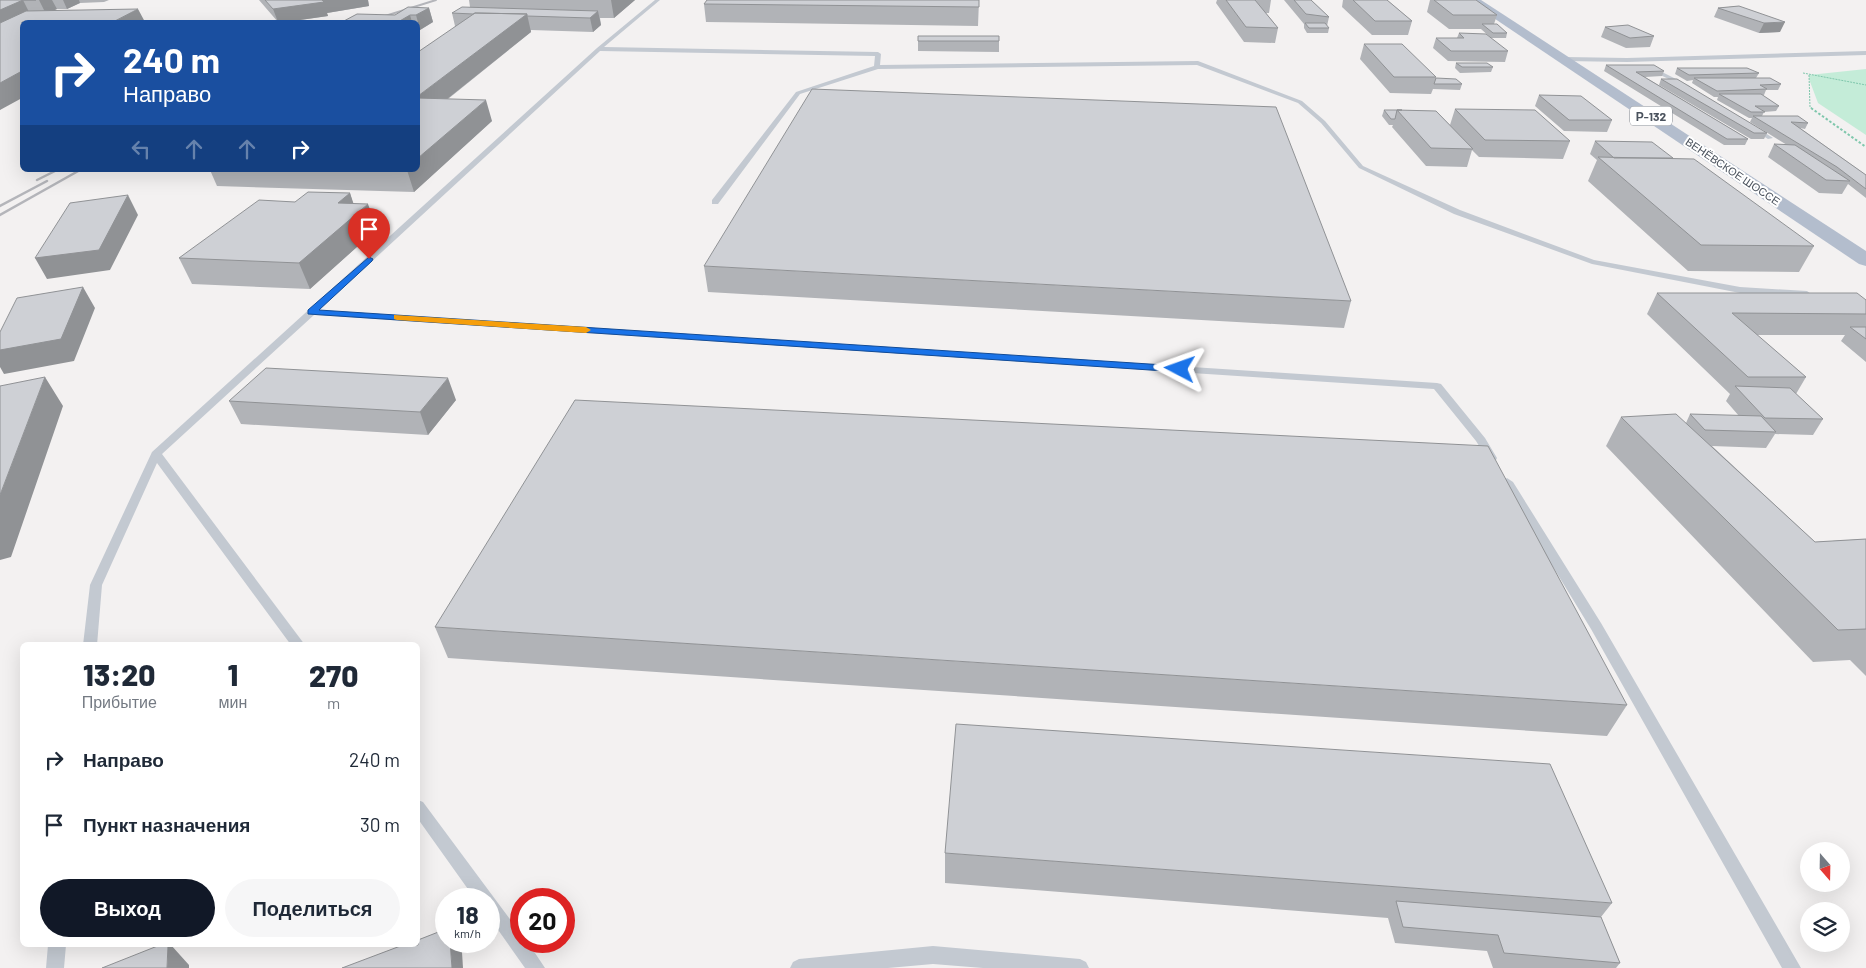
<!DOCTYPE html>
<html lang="ru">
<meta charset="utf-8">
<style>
:root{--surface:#fff;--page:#f6f6f7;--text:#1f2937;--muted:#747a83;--accent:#111827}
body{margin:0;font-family:Barlow,sans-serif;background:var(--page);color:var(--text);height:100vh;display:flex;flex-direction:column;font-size:19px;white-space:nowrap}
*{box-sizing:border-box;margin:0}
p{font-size:16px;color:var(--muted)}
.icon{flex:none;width:28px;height:28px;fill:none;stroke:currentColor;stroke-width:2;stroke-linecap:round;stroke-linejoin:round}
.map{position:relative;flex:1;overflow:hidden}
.panel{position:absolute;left:20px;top:642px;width:400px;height:305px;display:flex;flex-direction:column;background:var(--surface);border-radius:8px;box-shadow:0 5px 20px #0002}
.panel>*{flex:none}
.guide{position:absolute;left:20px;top:20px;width:400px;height:152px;border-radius:8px;box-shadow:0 5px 20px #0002;background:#1a4fa0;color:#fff;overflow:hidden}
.needle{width:32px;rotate:160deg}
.fabs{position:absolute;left:1800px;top:842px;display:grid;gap:10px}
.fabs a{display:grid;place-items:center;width:50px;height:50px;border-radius:50%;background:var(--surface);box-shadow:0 5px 20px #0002;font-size:25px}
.speed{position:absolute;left:435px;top:888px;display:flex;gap:10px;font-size:25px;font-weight:700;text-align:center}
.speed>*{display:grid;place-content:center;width:65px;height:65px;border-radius:50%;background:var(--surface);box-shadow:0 5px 20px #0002;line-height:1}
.speed small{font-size:12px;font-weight:400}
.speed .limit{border:8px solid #d22;background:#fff;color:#111}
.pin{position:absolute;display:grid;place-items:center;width:42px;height:42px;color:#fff;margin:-51px -21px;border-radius:50% 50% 50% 0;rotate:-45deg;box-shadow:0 0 5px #0007}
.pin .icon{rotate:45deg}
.me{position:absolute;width:55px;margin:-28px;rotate:274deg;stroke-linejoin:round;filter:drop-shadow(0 0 4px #0008)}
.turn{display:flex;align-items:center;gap:18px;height:105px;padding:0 20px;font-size:22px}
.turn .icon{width:65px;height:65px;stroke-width:2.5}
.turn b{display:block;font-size:35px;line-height:42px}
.lanes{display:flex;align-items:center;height:48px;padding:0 20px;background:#0003;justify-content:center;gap:25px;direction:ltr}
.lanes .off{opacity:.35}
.eta{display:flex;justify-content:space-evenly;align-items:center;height:85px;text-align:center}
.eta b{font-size:30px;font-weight:800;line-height:35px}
.cta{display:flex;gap:10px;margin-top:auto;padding:10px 20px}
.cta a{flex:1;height:58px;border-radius:30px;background:var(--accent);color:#fff;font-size:20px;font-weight:800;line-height:58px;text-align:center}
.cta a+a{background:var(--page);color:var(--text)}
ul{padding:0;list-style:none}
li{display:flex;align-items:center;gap:15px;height:65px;padding:0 20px}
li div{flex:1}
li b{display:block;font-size:19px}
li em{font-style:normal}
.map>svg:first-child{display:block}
.green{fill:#c4ecd8}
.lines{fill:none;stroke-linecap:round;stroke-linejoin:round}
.path-far1{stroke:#7fc7ac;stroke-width:1;stroke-dasharray:2 1;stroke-linecap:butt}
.path{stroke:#7fc7ac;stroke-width:2;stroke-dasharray:2.5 2;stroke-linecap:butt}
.lane{fill:#c3c9d1;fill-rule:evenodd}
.primary{fill:#b3bdcd;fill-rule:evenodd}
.rail-far1{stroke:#b4b5ba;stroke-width:2}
.rail{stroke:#b4b5ba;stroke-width:2.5}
.wall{fill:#b1b3b7}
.shaded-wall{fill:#909295}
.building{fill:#ced0d5;stroke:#909295}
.route{fill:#1a73e8;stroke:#114b97}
.slow{fill:#f59e0b}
.labels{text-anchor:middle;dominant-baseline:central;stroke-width:4;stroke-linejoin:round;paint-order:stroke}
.far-street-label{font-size:11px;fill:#4a525d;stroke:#fff}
.shield{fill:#fff;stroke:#80868e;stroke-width:1}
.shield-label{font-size:12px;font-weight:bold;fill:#4a525d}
</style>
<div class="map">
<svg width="1866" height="968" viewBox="0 0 1866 968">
<rect width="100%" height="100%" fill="#f3f1f1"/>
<!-- green -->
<path class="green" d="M1866 69V135L1818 103 1809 79V75Z"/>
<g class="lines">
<!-- path-far1 -->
<path class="path-far1" d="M1803 73 1866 85
M1809 75 1810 107 1813 109"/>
<!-- path -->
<path class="path" d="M1811 108 1866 147"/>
<!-- lane -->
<path class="lane" d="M655 0H660L604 47 878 52 881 54 880 65 1198 61 1302 101 1325 121 1363 166 1460 210 1594 260 1740 287 1807 291 1811 294 1807 297 1740 293 1592 264 1454 214 1359 168 1321 123 1298 103 1197 65 878 69 800 94 718 204H712V200L796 92 874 66 875 56 600 51 319 310 1437 383 1441 384 1485 438 1497 458 1496 460H1488L1476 441 1434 389 314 315 162 454 305 645H291L157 463 102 585 97 645H83L90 585 152 452 597 48Z
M1866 51V55L1627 62 1565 61 1562 59 1565 57 1627 58Z
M1648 67H1652L1690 86 1685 87 1648 69Z
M1752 127H1756L1773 138 1768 139 1752 129Z
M1507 478 1513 482 1601 623 1801 968H1782L1591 629 1501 482Z
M418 800 423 802 521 934V941H527L545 968H525L489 917V899H475L418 819Z
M48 945H66L64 968H46Z
M933 946 1080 959 1086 962 1089 968H983L933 964 888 968H790L793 962 799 959Z"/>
<!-- primary -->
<path class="primary" d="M1467 0H1481L1866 251V266L1859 264Z"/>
<!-- rail-far1 -->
<path class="rail-far1" d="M366 22 436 0"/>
<!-- rail -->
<path class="rail" d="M37 180 57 170
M0 206 47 181
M0 215 80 170"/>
</g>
<!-- wall -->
<path class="wall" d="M0 0H109L104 2 80 3 67 9H57L54 10 0 110Z
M259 0H368L369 6 327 13 328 16 286 22H278Z
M469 0H635L614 18H600L601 25 593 32 531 30V32L448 99 492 121 414 192 217 186 210 170H418L455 26 452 13 470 7Z
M979 0 978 26 706 22 704 4Z
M1217 0H1271L1269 13H1266L1278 28 1275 43 1244 42 1216 3Z
M1284 0H1311L1329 17 1327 26 1329 28 1328 33H1307L1304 28V24Z
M1343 0H1387L1412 21 1408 35H1372L1342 7Z
M1430 0H1476L1497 15 1494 24 1507 33 1506 38H1491L1481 29H1449L1427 12Z
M1739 6 1780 32 1759 33 1714 17 1718 8Z
M429 8 433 22 420 30H418V22H342L395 15Z
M1605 27 1654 36 1650 47 1626 48 1601 37Z
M1459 33 1508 51 1505 62 1448 61 1433 48 1436 38H1457Z
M918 41H999V52L918 51Z
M1364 44 1436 77V78L1462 84 1460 90 1433 89 1431 94 1390 93 1360 59Z
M1456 63 1493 67 1491 72 1460 73 1455 68Z
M1606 65 1664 71 1662 76 1645 77 1748 139 1745 145H1724L1604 71Z
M1677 68 1759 73 1756 78 1781 84 1778 90H1766L1764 95H1761L1779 106 1776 111 1764 112 1762 116 1808 123 1805 129 1800 128 1866 175V198L1848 184 1842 194 1819 193 1768 157 1774 144 1787 145 1750 122 1752 118H1749L1717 100 1718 97H1714L1692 83 1693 80 1687 81 1675 74Z
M1661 79 1767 133 1764 139H1751L1659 85Z
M1539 95 1612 120 1607 132 1564 131 1535 106Z
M1455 109 1570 141 1563 159 1479 157 1472 150 1467 167 1426 166 1392 127 1393 125H1389L1382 116 1384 110 1436 111 1450 125Z
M1595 141 1673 158 1814 246 1799 272 1688 271 1588 181 1597 160 1590 154Z
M350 193 353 204 377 229 310 289 192 284 179 258 295 202Z
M704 266 1351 301 1344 328 708 292Z
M1657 293 1866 300V362L1841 341 1845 335H1757L1806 377 1796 394 1823 419 1813 435 1775 434 1766 448 1712 446 1815 542 1866 539V676L1850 660 1813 662 1606 446 1621 417 1686 423 1690 414 1739 416 1726 401 1730 394 1647 314Z
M456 400 428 435 241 424 229 401Z
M435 627 1627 705 1607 736 448 658Z
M945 853 1612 903 1601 917 1620 963 1616 968H1493L1487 951 1395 943 1388 918 945 883Z"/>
<!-- shaded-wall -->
<path class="shaded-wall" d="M23 0 30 14 0 28V10Z
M39 0H52L57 9 46 14Z
M63 0H79L80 3 67 9Z
M321 0H368L369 6 327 13 328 16 286 22H278L273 9Z
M611 0H635L614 18Z
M429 8 433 22 420 30 416 15Z
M138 9 145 22H113Z
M598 11 601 25 593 32 590 18Z
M527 14 531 32 422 119 418 105V96Z
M410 15 412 22H398Z
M1785 22 1780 32 1759 33 1764 23Z
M22 71V98L0 110V83Z
M486 100 492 121 414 192 407 170H418V158Z
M350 193 357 214 368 204 377 229 310 289 299 263 338 203Z
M128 195 138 215 110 270 47 279 35 258Z
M83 287 95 308 74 361 4 374 0 367V350Z
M45 377 63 406 11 557 0 560V495Z
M448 378 456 400 428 435 420 412Z
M450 941H456L462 952 463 968H452Z
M168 945H171L189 965V968H167Z"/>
<!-- building -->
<path class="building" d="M0 0H36H23L0 10Z
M265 0H322L324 2 273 9Z
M707 0H979V7L704 4Z
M1226 0H1255L1278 28 1246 27Z
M1294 0H1311L1329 17 1306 14Z
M1353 0H1387L1412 21H1375Z
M1434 0H1476L1497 15H1453Z
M1739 6 1785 22 1764 23 1718 8Z
M408 7 429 8 416 15H410L398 22H342L357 14 395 15Z
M462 7 598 11 590 18 527 16V14L475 13 473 14 452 13Z
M138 9 113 22H22V71L0 83V23L26 11Z
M475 13 527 14 418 96V52Z
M1305 23H1325L1329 28H1309Z
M1482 24H1497L1507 33H1493Z
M1628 25 1654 36 1630 38 1605 27Z
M1459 33 1486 34 1508 51H1451L1436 38H1464Z
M918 36H999V41H918Z
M1364 44H1402L1436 77H1394Z
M1456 63H1487L1493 67H1462Z
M1606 65H1654L1664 71 1636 72 1748 139H1727Z
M1677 68H1747L1759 73 1689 75Z
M1436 78 1456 79 1462 84H1434Z
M1694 78H1770L1781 84 1760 85 1767 89 1717 91Z
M1661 79H1677L1767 133H1754Z
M812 89 1276 107 1351 301 704 266Z
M1719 94H1761L1779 106H1755L1765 112H1751Z
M1539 95 1581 96 1612 120H1569Z
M418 98 486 100 418 158Z
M1455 109 1535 110 1570 141 1485 140Z
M1384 110H1402H1397L1395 119H1391Z
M1397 110 1436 111 1473 149 1431 148Z
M1753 116H1798L1808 123 1791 122 1866 175V189L1837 167Z
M1595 141 1652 142 1673 158H1614Z
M1774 144 1795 145 1850 181 1826 180Z
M1598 157 1694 159 1814 246 1701 245Z
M308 192 350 193 338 203 368 204 299 263 179 258 259 200 295 202Z
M128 195 99 250 35 258 70 203Z
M83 287 61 339 0 350V332L17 298Z
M1657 293H1857L1866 300V314L1732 313 1806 377H1748Z
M1850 327H1866V339Z
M266 368 448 378 420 412 229 401Z
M45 377 0 495V386Z
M1735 386 1790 388 1823 419 1765 418Z
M575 400 1488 446 1627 705 435 627Z
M1676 414 1815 542 1866 539V629L1838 630 1621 417Z
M1690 414 1761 416 1776 432 1705 430Z
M956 724 1550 764 1612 903 945 853Z
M1396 901 1601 917 1620 963 1504 953 1498 935 1403 927Z
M446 929V941H450L452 968H342L403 945H418V940Z
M160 945H168L167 968H102Z"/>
<!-- route -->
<path class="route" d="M369 257 373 259 372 261 319 310 1180 366 1185 369 1180 372 308 314V310Z"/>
<!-- slow -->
<path class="slow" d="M394 315 586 327 591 330 586 333 397 320 394 319Z"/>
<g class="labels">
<!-- far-street labels -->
<g class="far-street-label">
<text transform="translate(1733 171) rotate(34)">ВЕНЁВСКОЕ ШОССЕ</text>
</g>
<!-- shield labels -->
<rect class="shield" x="1630" y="106.5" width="42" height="19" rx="4"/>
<g class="shield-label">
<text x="1651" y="116">Р-132</text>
</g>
</g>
</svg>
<div class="fabs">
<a><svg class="needle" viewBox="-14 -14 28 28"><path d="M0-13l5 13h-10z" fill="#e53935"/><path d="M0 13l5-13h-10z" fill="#747a83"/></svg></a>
<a><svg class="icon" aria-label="layers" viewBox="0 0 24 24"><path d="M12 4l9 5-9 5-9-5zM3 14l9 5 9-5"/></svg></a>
</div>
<div class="speed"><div>18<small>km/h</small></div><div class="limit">20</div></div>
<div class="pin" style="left:369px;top:259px;background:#d93025"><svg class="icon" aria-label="arrive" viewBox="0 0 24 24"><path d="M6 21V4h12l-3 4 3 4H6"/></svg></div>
<svg class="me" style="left:1180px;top:369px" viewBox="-20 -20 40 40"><path d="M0-17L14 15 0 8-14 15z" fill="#1a73e8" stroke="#fff" stroke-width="4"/></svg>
<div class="guide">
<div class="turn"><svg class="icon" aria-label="right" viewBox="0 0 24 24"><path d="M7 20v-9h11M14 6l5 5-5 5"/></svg><div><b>240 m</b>Направо</div></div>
<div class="lanes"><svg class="icon off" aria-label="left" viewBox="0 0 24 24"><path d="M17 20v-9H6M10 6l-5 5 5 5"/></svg><svg class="icon off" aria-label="ahead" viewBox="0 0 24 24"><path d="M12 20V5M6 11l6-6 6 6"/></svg><svg class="icon off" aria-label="ahead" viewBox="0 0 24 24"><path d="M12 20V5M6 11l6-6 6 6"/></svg><svg class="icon" aria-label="right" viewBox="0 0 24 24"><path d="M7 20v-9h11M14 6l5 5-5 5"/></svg></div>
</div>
<section class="panel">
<div class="eta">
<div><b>13:20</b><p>Прибытие</p></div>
<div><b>1</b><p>мин</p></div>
<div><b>270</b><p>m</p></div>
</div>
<ul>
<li><svg class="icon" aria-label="right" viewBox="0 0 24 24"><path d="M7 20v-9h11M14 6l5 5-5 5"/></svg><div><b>Направо</b></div><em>240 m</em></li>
<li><svg class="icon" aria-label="arrive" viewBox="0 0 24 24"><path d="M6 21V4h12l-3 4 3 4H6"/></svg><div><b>Пункт назначения</b></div><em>30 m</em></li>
</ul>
<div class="cta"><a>Выход</a><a>Поделиться</a></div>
</section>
</div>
